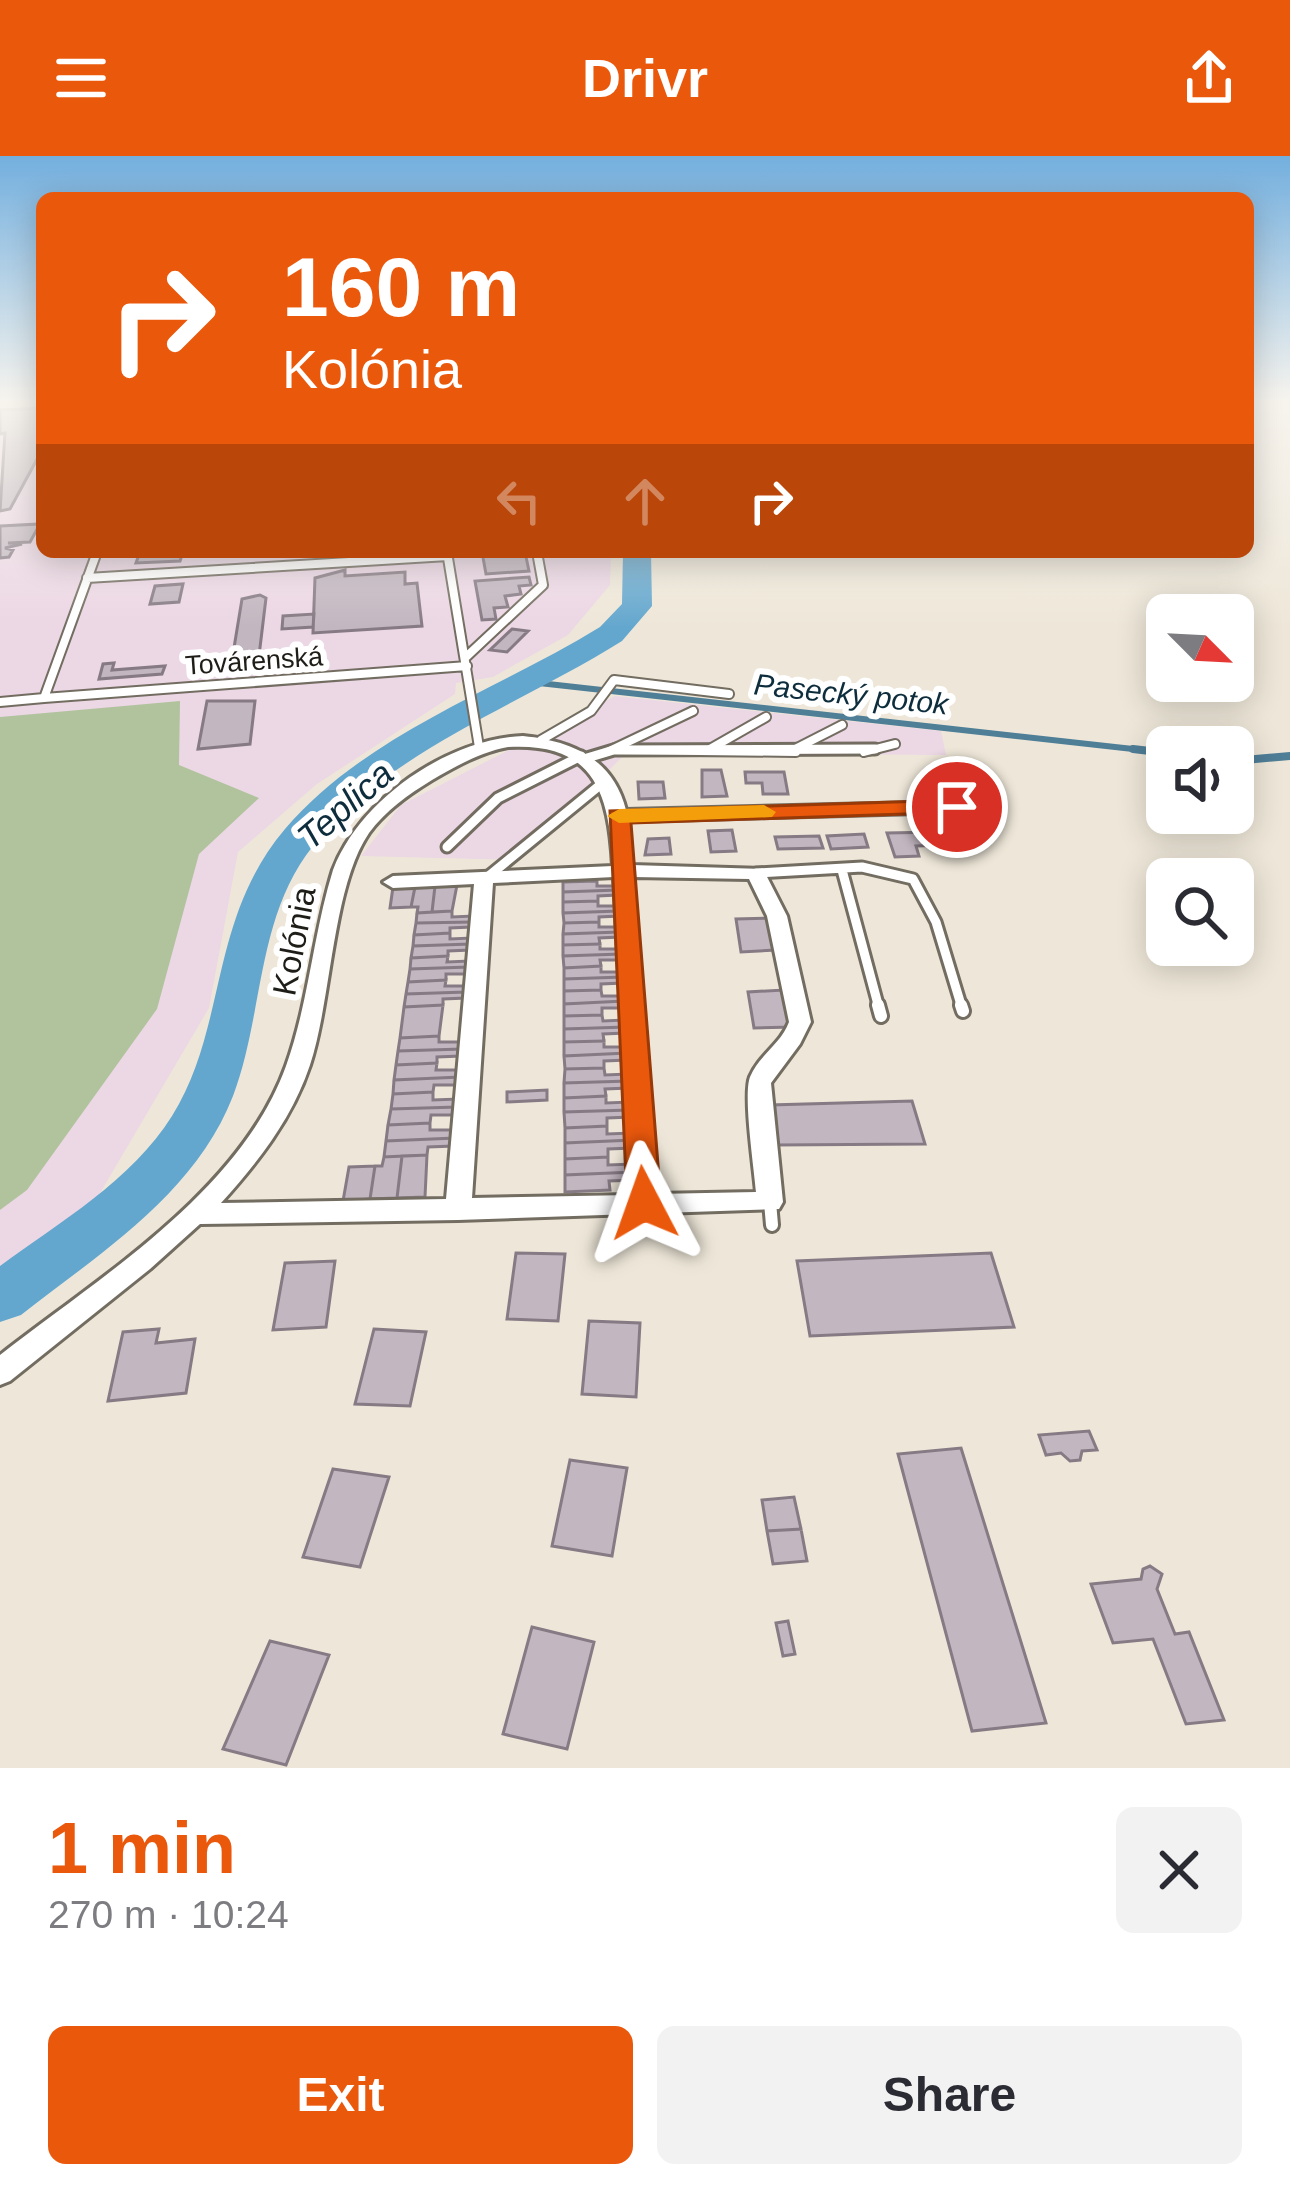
<!DOCTYPE html>
<meta charset="utf-8">
<style>
:root{--surface:#fff;--page:#f2f2f3;--text:#2b2b33;--muted:#7c7c81;--accent:#ea580c}
body{margin:0;font-family:Helvetica,sans-serif;background:var(--page);color:var(--text);height:100vh;display:flex;flex-direction:column;font-size:45px;white-space:nowrap}
*{box-sizing:border-box;margin:0}
p{font-size:39px;color:var(--muted)}
.icon{flex:none;width:66px;height:66px;fill:none;stroke:currentColor;stroke-width:2;stroke-linecap:round;stroke-linejoin:round}
.map{position:relative;height:1612px;overflow:hidden}
.panel{display:flex;flex-direction:column;background:var(--surface);flex:1}
.panel>*{flex:none}
.top-card{position:absolute;left:36px;top:36px;width:1218px;height:366px;border-radius:18px;box-shadow:0 6px 30px #0003;background:#ea580c;color:#fff;overflow:hidden}
.needle{width:78px;rotate:114deg}
.tools{position:absolute;left:1146px;top:438px;display:grid;gap:24px}
.tools a{display:grid;place-items:center;width:108px;height:108px;border-radius:18px;background:var(--surface);box-shadow:0 6px 30px #0003;font-size:60px}
.pin{position:absolute;display:grid;place-items:center;width:102px;height:102px;color:#fff;margin:-51px;border:6px solid #fff;border-radius:50%;box-shadow:0 3px 12px #0007}
.me{position:absolute;width:132px;margin:-66px;rotate:356deg;stroke-linejoin:round;filter:drop-shadow(0 0 9px #0008)}
.turn{display:flex;align-items:center;gap:42px;height:252px;padding:0 48px;font-size:54px}
.turn .icon{width:156px;height:156px;stroke-width:2.5}
.turn b{display:block;font-size:84px;line-height:102px}
.lanes{display:flex;align-items:center;height:114px;padding:0 48px;background:#0003;justify-content:center;gap:60px;direction:ltr}
.lanes .off{opacity:.35}
.round{display:grid;place-items:center;flex:none;width:126px;height:126px;border-radius:18px;background:var(--page)}
.head{display:flex;align-items:center;justify-content:space-between;height:204px;padding:0 48px}
h1{font-size:72px;font-weight:800;line-height:90px;color:var(--accent)}
.action{display:flex;gap:24px;margin-top:auto;padding:24px 48px}
.action a{flex:1;height:138px;border-radius:18px;background:var(--accent);color:#fff;font-size:48px;font-weight:800;line-height:138px;text-align:center}
.action a+a{background:var(--page);color:var(--text)}
header{display:flex;justify-content:space-between;align-items:center;height:156px;padding:0 48px;background:var(--accent);color:#fff;font-size:54px;font-weight:800}
.map>svg:first-child{display:block}
.industrial{fill:#ecd7e5}
.green{fill:#b0c39d}
.lines{fill:none;stroke-linecap:round;stroke-linejoin:round}
.stream-far1{stroke:#4f7e97;stroke-width:6}
.stream{stroke:#4f7e97;stroke-width:8}
.river{fill:#64a7ce;fill-rule:evenodd}
.building{fill:#c2b6c0;stroke:#867b84;stroke-width:3}
.service-far2-casing{stroke:#736d61;stroke-width:12}
.service-far1-casing{stroke:#736d61;stroke-width:15}
.service-casing{stroke:#736d61;stroke-width:18}
.minor-casing{stroke:#736d61;stroke-width:6}
.service-far2{stroke:#fff;stroke-width:8}
.service-far1{stroke:#fff;stroke-width:9}
.service{stroke:#fff;stroke-width:12}
.minor{fill:#fff;fill-rule:evenodd}
.route{fill:#ea580c;stroke:#983908;stroke-width:3}
.slow{fill:#f59e0b}
.labels{text-anchor:middle;dominant-baseline:central;stroke-width:12;stroke-linejoin:round;paint-order:stroke}
.far-street-label{font-size:27px;fill:#1f1d18;stroke:#fff}
.far-water-label{font-size:30px;font-style:italic;fill:#0d2d3d;stroke:#fff}
.street-label{font-size:33px;fill:#1f1d18;stroke:#fff}
.water-label{font-size:36px;font-style:italic;fill:#0d2d3d;stroke:#fff}
</style>
<header><svg class="icon" aria-label="menu" viewBox="0 0 24 24"><path d="M4 6h16M4 12h16M4 18h16"/></svg>Drivr<svg class="icon" aria-label="share" viewBox="0 0 24 24"><path d="M12 15V3M7 8l5-5 5 5M5 13v7h14v-7"/></svg></header>
<div class="map">
<svg width="1290" height="1612" viewBox="0 0 1290 1612">
<rect width="100%" height="100%" fill="#eee7d9"/>
<!-- industrial -->
<path class="industrial" d="M0 245H42V396H611L610 429 568 479 493 521 456 527 455 538 317 628 238 696 209 852 96 1044 0 1116Z
M615 540 941 575 946 599 626 597 520 704 361 700 401 649Z"/>
<!-- green -->
<path class="green" d="M180 545 179 609 259 642 199 698 157 853 27 1034 0 1054V561Z"/>
<g class="lines">
<!-- stream-far1 -->
<path class="stream-far1" d="M530 526 1160 596"/>
<!-- stream -->
<path class="stream" d="M1133 593 1167 597
M1233 605 1290 600"/>
<!-- river -->
<path class="river" d="M623 396H651L652 450 622 485C520 549 390 594 313 690 256 761 264 858 233 940 195 1038 100 1097 21 1159L0 1166V1110C60 1066 132 1024 172 960 228 870 208 764 285 673 366 578 496 535 600 471L622 448Z"/>
</g>
<!-- building -->
<path class="building" d="M42 252V294L10 353 0 355 5 277 0 278V254Z
M40 368 30 386 8 387 22 388 5 392 13 394 9 401 0 402V370Z
M140 396H183L180 405 136 407Z
M482 396H525L529 415 486 418Z
M345 414V420L405 416V428L417 427 422 470 313 477 315 422Z
M529 421 531 429 519 430 521 438 505 440 508 451 494 452 496 463 482 464 475 425Z
M183 428 179 446 150 448 155 430Z
M260 439 266 442 258 508 231 510 242 443Z
M314 458 313 471 282 473 283 460Z
M512 473 528 475 507 496 490 494Z
M114 507 112 514 165 510 162 518 99 523 103 508Z
M207 545H255L250 588 198 593Z
M702 614H721L727 640 702 641Z
M745 616H784L788 638H763L762 627H746Z
M638 626H663L665 642 639 643Z
M732 674 736 695 711 696 708 675Z
M940 676 946 689 916 690 919 700 895 701 887 677Z
M864 678 868 691 831 693 827 680Z
M819 680 823 692 778 693 775 681Z
M669 682 671 698 645 699 648 683Z
M597 725V730H617V734L563 736V726Z
M457 729 452 755 432 756 435 730Z
M435 730 432 756 417 757 418 751H411L415 731Z
M393 731H415L411 751 390 752Z
M617 734V739L598 740V745L563 746V736Z
M598 745V750H618V755L563 757V746Z
M452 755V761L473 760 472 766 416 767 417 757Z
M618 755 619 760 599 761V766L564 767 563 757Z
M769 762 775 794 741 796 736 763Z
M472 766 471 771 450 772V777L414 779 416 767Z
M599 766V771H619V776L563 778 564 767Z
M619 776 620 781 599 782 600 788 563 789V778Z
M450 777V783L471 782 470 788 413 790 414 779Z
M470 788V794L448 795V800L411 802 413 790Z
M600 788V793H620L621 798 563 800V789Z
M621 798 622 804H600L601 810 564 812 563 800Z
M448 800 447 806 469 805V811L410 813 411 802Z
M601 810V816H622L623 821 564 823V812Z
M469 811 468 818H446V824L408 826 410 813Z
M623 821V827L601 828V834L564 835V823Z
M446 824 445 830H467L466 836 406 838 408 826Z
M601 834 602 840H624V845L564 848V835Z
M784 834 792 871 754 872 748 836Z
M466 836V842L443 843V849L404 851 406 838Z
M624 845V852H602V859L564 860V848Z
M443 849 439 880 400 882 404 851Z
M602 859 603 865 625 864 626 871 564 873V860Z
M626 871V877L603 878 604 885 564 886V873Z
M439 880V886H462V893L398 895 400 882Z
M604 885V891H627V897L564 900V886Z
M462 893 461 900 437 901V907L396 909 398 895Z
M627 897V904L604 905V912L565 913 564 900Z
M437 907 436 914H460V921L394 924 396 909Z
M604 912 605 919 628 918 629 925 564 927 565 913Z
M460 921 459 929H434L433 936 393 938 394 924Z
M629 925V932L605 933 606 940 564 942V927Z
M547 934V944L507 946V936Z
M433 936V944L458 943 457 951 391 953 393 938Z
M606 940V947L630 946V954L564 956V942Z
M912 945 925 988 776 989 770 949Z
M457 951V959H431L430 967 388 969 391 953Z
M630 954 631 961 607 962V970L565 972 564 956Z
M430 967V974H455V982L386 985 388 969Z
M607 970V978L632 977 633 984 565 987V972Z
M455 982 454 990 428 991 427 999 384 1001 386 985Z
M633 984V992L608 993V1001L565 1003V987Z
M427 999 425 1041 397 1042 402 1000Z
M402 1000 397 1042 370 1043 375 1010H382L384 1001Z
M608 1001V1009L634 1008V1016L565 1019V1003Z
M375 1010 370 1043 343 1045 349 1011Z
M634 1016 635 1024 609 1025 610 1034 565 1036V1019Z
M516 1097 565 1098 558 1165 507 1163Z
M991 1097 1014 1171 810 1180 797 1105Z
M335 1105 326 1171 273 1174 285 1107Z
M589 1165 640 1167 636 1241 582 1238Z
M159 1173 156 1187 195 1183 186 1237 108 1245 123 1176Z
M374 1173 426 1176 410 1250 355 1248Z
M1089 1275 1097 1294 1082 1295 1080 1304 1070 1305 1061 1297 1046 1299 1039 1279Z
M961 1292 1046 1567 972 1575 898 1298Z
M570 1304 627 1312 612 1400 552 1390Z
M333 1313 389 1321 360 1411 303 1401Z
M794 1341 801 1373 767 1375 762 1344Z
M801 1373 807 1405 773 1408 767 1375Z
M1150 1410 1162 1418 1157 1433 1175 1478 1189 1476 1224 1564 1186 1568 1153 1483 1113 1487 1091 1428 1141 1423 1143 1413Z
M788 1465 795 1498 783 1500 776 1467Z
M532 1471 594 1486 567 1593 503 1578Z
M270 1485 329 1499 286 1609 223 1593Z"/>
<g class="lines">
<!-- service-far2 casing -->
<g class="service-far2-casing">
<path id="service-far2" d="M97 396 44 542 467 510
M447 396 479 591
M87 422 448 400
M466 501 543 429 537 396
M0 546 44 542
M541 584 591 555 614 524 729 538
M710 593 766 561
M795 593 842 569
M615 594 796 596
M607 596 693 555
M864 596 895 588"/>
</g>
<!-- service-far1 casing -->
<g class="service-far1-casing">
<path id="service-far1" d="M615 594 875 593
M587 602 617 593
M447 691 498 642 581 600
M842 714 879 852
M756 717 862 711 913 723 936 766 962 852
M485 723 605 625"/>
</g>
<!-- service casing -->
<g class="service-casing">
<path id="service" d="M878 849 881 860
M961 849 963 855
M770 1046 772 1069"/>
</g>
<!-- minor casing -->
<g class="minor-casing">
<path id="minor" d="M523 580C573 585 613 603 626 654L957 646 966 651 957 656 628 665 632 709 763 713 787 760 811 866 800 888 771 927 783 1046 779 1053 458 1064 200 1068 150 1113 10 1225 0 1229V1199C101 1120 241 1035 286 910 309 846 313 778 333 714 360 643 448 583 523 580ZM508 591C594 586 609 636 613 710L393 720 383 726 393 732 474 728 446 1043 221 1047C258 1006 292 963 310 909 332 842 332 731 369 677 385 655 409 638 432 624 456 610 481 596 508 591ZM614 721 631 1039 472 1042 493 727ZM633 721 749 723 767 760 789 866C781 888 759 899 750 921 743 939 754 1012 756 1036L656 1038Z"/>
</g>
<!-- service-far2 -->
<use href="#service-far2" class="service-far2"/>
<!-- service-far1 -->
<use href="#service-far1" class="service-far1"/>
<!-- service -->
<use href="#service" class="service"/>
<!-- minor -->
<use href="#minor" class="minor"/>
</g>
<!-- sky -->
<linearGradient id="sky" x2="0" y2="1"><stop stop-color="#73afde"/><stop offset="0.52" stop-color="#f7f4ee"/><stop offset="1" stop-color="#f7f4ee" stop-opacity="0"/></linearGradient>
<rect width="1290" height="471" fill="url(#sky)"/>
<!-- route -->
<path class="route" d="M957 644 965 646V656L631 667 661 1047 656 1056H632L627 1047 610 655Z"/>
<!-- slow -->
<path class="slow" d="M764 649 776 656 772 661 619 667 607 660 619 653Z"/>
<g class="labels">
<!-- far-street labels -->
<g class="far-street-label">
<text transform="translate(254 505) rotate(-4)">Továrenská</text>
</g>
<!-- far-water labels -->
<g class="far-water-label">
<text transform="translate(851 538) rotate(6)">Pasecký potok</text>
</g>
<!-- street labels -->
<g class="street-label">
<text transform="translate(294 785) rotate(-79)">Kolónia</text>
</g>
<!-- water labels -->
<g class="water-label">
<text transform="translate(345 649) rotate(-41)">Teplica</text>
</g>
</g>
</svg>
<div class="tools">
<a><svg class="needle" viewBox="-14 -14 28 28"><path d="M0-13l5 13h-10z" fill="#e53935"/><path d="M0 13l5-13h-10z" fill="#7c7c81"/></svg></a>
<a><svg class="icon" aria-label="sound" viewBox="0 0 24 24"><path d="M4 9h4l5-4v14l-5-4H4zM17 9q2 3 0 6"/></svg></a>
<a><svg class="icon" aria-label="search" viewBox="0 0 24 24"><circle cx="10" cy="10" r="6"/><path d="M15 15l6 6"/></svg></a>
</div>
<div class="pin" style="left:957px;top:651px;background:#d93025"><svg class="icon" aria-label="arrive" viewBox="0 0 24 24"><path d="M6 21V4h12l-3 4 3 4H6"/></svg></div>
<svg class="me" style="left:644px;top:1047px" viewBox="-20 -20 40 40"><path d="M0-17L14 15 0 8-14 15z" fill="#ea580c" stroke="#fff" stroke-width="4"/></svg>
<div class="top-card">
<div class="turn"><svg class="icon" aria-label="right" viewBox="0 0 24 24"><path d="M7 20v-9h11M14 6l5 5-5 5"/></svg><div><b>160 m</b>Kolónia</div></div>
<div class="lanes"><svg class="icon off" aria-label="left" viewBox="0 0 24 24"><path d="M17 20v-9H6M10 6l-5 5 5 5"/></svg><svg class="icon off" aria-label="ahead" viewBox="0 0 24 24"><path d="M12 20V5M6 11l6-6 6 6"/></svg><svg class="icon" aria-label="right" viewBox="0 0 24 24"><path d="M7 20v-9h11M14 6l5 5-5 5"/></svg></div>
</div>
</div>
<section class="panel">
<div class="head"><div><h1>1 min</h1><p>270 m · 10:24</p></div><a class="round"><svg class="icon" aria-label="close" viewBox="0 0 24 24"><path d="M6 6l12 12M18 6L6 18"/></svg></a></div>
<div class="action"><a>Exit</a><a>Share</a></div>
</section>
